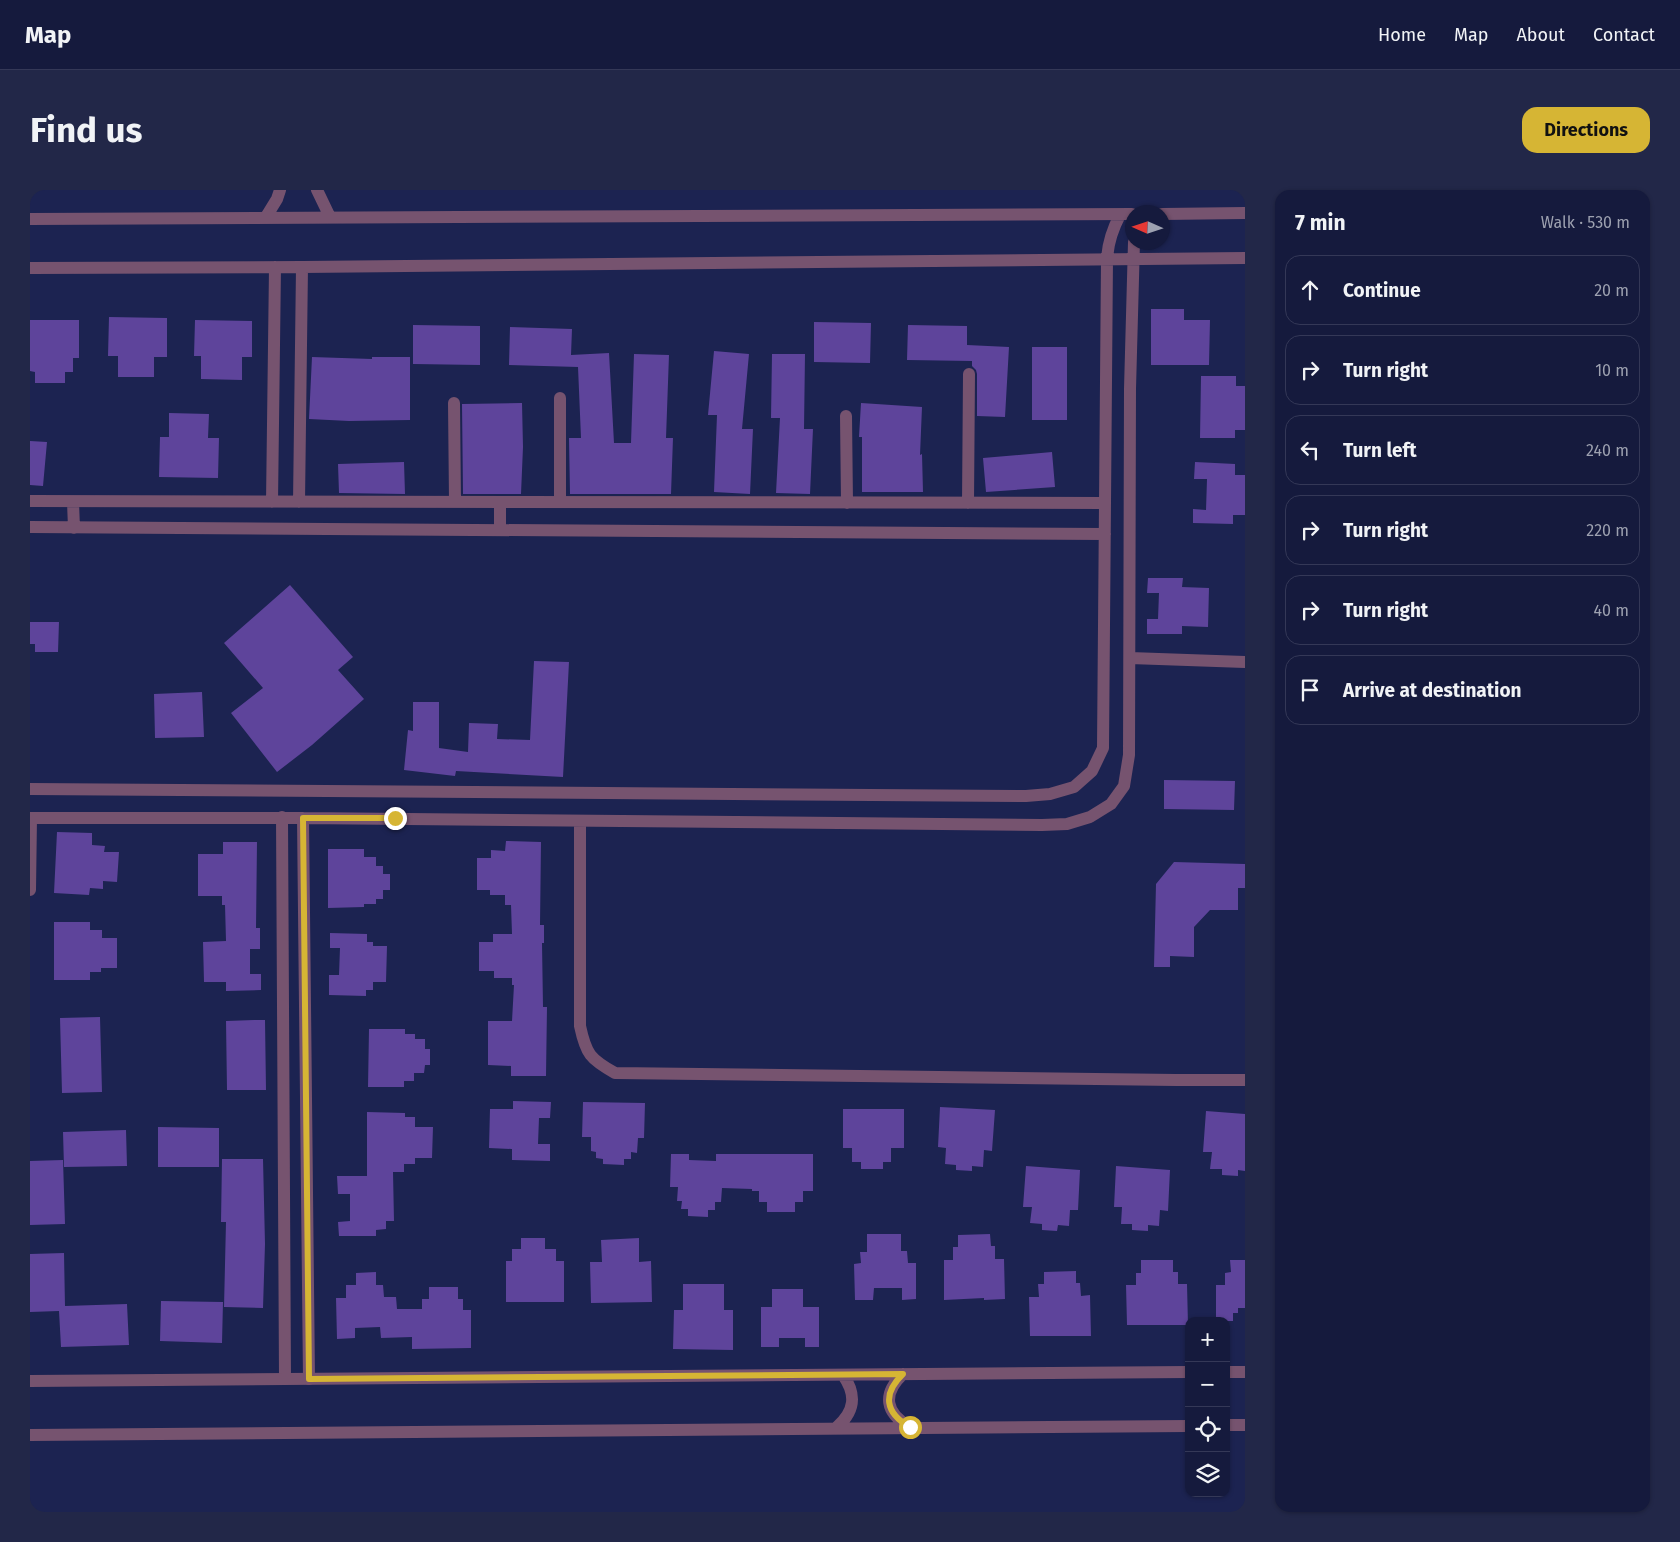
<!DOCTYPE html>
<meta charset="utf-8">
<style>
:root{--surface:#151a3d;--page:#222748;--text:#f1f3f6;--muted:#9da1b0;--line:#343857;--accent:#d6b534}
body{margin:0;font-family:"Fira Sans",sans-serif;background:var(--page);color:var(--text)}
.controls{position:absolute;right:15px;bottom:15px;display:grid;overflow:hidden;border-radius:10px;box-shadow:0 1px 4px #0004}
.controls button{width:45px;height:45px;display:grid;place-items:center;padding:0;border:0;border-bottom:1px solid var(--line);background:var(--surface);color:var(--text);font:25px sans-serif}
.compass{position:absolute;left:1095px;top:15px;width:45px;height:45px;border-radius:50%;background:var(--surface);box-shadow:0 1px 4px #0004;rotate:273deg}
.stop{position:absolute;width:15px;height:15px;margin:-11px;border:4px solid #d6b534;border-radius:50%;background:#fff}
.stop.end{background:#d6b534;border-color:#fff;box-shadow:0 1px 5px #0008}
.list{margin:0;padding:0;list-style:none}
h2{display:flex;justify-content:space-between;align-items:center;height:65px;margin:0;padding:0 20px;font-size:21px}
h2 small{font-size:16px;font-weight:400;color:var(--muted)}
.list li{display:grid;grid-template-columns:32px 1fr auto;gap:15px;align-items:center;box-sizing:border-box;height:70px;margin:0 10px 10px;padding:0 10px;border:1px solid var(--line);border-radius:15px}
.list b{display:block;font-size:19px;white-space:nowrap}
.list em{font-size:16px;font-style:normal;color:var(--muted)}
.icon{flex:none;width:28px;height:28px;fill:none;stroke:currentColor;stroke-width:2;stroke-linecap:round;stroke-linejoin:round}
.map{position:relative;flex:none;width:1215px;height:1322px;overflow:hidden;border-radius:15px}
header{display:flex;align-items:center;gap:30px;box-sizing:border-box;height:70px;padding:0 25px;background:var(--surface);border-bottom:1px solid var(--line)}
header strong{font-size:24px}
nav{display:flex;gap:28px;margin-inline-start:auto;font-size:18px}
.intro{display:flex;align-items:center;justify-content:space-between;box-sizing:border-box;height:120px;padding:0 30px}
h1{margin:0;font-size:35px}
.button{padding:12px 22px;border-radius:15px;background:var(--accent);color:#111;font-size:18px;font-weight:700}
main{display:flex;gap:30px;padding:0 30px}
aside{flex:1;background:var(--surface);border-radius:15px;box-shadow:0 1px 4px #0004}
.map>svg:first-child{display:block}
.building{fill:#5e449b}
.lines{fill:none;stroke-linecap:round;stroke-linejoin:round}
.minor{stroke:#76536f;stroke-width:12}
.tertiary{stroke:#76536f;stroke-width:12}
.route{stroke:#d6b534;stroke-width:6}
</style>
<header>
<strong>Map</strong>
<nav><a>Home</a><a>Map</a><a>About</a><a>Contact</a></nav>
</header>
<div class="intro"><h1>Find us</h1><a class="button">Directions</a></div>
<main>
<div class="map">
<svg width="1215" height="1322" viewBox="0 0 1215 1322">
<rect width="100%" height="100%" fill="#1c2351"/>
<path class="building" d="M 1121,119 L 1154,119 L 1154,130 L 1180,130 L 1179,175 L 1121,175 Z
M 79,127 L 137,128 L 137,167 L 124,167 L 124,187 L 88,187 L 88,166 L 78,166 Z
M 0,130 L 49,130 L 49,168 L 43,168 L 43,182 L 35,182 L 35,193 L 5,193 L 5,182 L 0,181 Z
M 165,130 L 222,131 L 222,167 L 212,167 L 212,190 L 171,189 L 171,166 L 164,166 Z
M 784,132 L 841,133 L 840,173 L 784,172 Z
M 383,135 L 450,136 L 450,175 L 383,174 Z
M 878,135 L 937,136 L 937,155 L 979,157 L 975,227 L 947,226 L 947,184 L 946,180 L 942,176 L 942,171 L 877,170 Z
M 480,137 L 542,139 L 541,165 L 579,163 L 584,253 L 601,253 L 604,164 L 639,165 L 636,248 L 643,248 L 641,304 L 540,304 L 539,248 L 551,248 L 548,177 L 479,175 Z
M 1002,157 L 1037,157 L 1037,230 L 1002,230 Z
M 684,161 L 719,164 L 712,239 L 723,239 L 720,304 L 684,302 L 687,225 L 678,225 Z
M 742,164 L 775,164 L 774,239 L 783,239 L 780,304 L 746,303 L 750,228 L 741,228 Z
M 282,167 L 342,169 L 342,167 L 380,167 L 380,230 L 319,231 L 279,229 Z
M 1171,186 L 1206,186 L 1206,196 L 1215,196 L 1215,240 L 1205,240 L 1205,248 L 1170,248 Z
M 492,213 L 493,257 L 491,304 L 433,304 L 432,214 Z
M 831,213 L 892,217 L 890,265 L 892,264 L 893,302 L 832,302 L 832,247 L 829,247 Z
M 139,223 L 179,224 L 178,248 L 189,248 L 188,288 L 129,287 L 130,247 L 139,247 Z
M 0,251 L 17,252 L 13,296 L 0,295 Z
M 1022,262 L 1025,297 L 956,302 L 953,268 Z
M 374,272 L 375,304 L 309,303 L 308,274 Z
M 1165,272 L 1205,274 L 1205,285 L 1215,285 L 1215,325 L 1203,325 L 1203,334 L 1163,333 L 1163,319 L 1176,320 L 1177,289 L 1164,289 Z
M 1118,388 L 1153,388 L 1152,397 L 1179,398 L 1178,437 L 1152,436 L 1152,444 L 1117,444 L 1117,429 L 1128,429 L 1129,403 L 1117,403 Z
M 260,395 L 323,467 L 308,480 L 334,509 L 282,555 L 247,582 L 201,523 L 233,498 L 194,453 Z
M 0,432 L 29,432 L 28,462 L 5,462 L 5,454 L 0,454 Z
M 504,471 L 539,472 L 533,587 L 426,581 L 425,586 L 374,580 L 378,540 L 383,541 L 383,512 L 409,512 L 409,558 L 438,562 L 439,533 L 468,534 L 467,549 L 500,550 Z
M 172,502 L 174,547 L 125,548 L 124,504 Z
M 1134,590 L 1205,591 L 1204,620 L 1134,619 Z
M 27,642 L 62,643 L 62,655 L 75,656 L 74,662 L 89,662 L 87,692 L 73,691 L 73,699 L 60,698 L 59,705 L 24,703 Z
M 476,651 L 511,652 L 510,735 L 514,735 L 514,753 L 512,753 L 513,817 L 517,817 L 516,886 L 481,886 L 481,876 L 458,875 L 458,831 L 482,831 L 484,795 L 482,795 L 482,788 L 464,788 L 464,781 L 449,781 L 449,752 L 463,752 L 463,744 L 482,744 L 481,715 L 475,715 L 475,705 L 460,705 L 460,700 L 447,700 L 447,668 L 461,668 L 461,660 L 475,661 Z
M 193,652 L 227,652 L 226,738 L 230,738 L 230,759 L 220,759 L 220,784 L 231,784 L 231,800 L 196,801 L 196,792 L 174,792 L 173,752 L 196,751 L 195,715 L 192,715 L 192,706 L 168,706 L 168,664 L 193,664 Z
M 298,659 L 334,659 L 334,667 L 346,667 L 346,676 L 353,676 L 353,684 L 360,684 L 360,700 L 353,700 L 353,709 L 346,709 L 346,714 L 334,714 L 334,717 L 298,718 Z
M 1144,672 L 1215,674 L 1215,698 L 1208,698 L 1208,720 L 1180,720 L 1164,737 L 1164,767 L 1140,766 L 1140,777 L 1124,777 L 1126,694 Z
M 24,732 L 60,732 L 60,740 L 72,740 L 72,748 L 87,748 L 87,778 L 71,778 L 71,782 L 60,782 L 60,790 L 24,790 Z
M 300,743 L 337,744 L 337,752 L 343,752 L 343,756 L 357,756 L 356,792 L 343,792 L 343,800 L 336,800 L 336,806 L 299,805 L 299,785 L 309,785 L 310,758 L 300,758 Z
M 70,827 L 72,902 L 32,903 L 30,828 Z
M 224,830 L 235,830 L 236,900 L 197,900 L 196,831 Z
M 339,839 L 375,839 L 375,844 L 385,844 L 385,849 L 395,849 L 395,859 L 400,859 L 400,875 L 395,875 L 394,883 L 384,883 L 384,891 L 374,891 L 374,897 L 338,897 Z
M 483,911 L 521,912 L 520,928 L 509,928 L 508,954 L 520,954 L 520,971 L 482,970 L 482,959 L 459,958 L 460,919 L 483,919 Z
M 553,912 L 615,913 L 614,948 L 608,948 L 607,963 L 601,962 L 601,969 L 594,969 L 594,975 L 573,974 L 573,969 L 566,968 L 566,962 L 561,961 L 561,947 L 552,947 Z
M 910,917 L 965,920 L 962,961 L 954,960 L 953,977 L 942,976 L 942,981 L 926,980 L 926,975 L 915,974 L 916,958 L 908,957 Z
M 813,919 L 874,919 L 874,958 L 861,958 L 861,972 L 853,972 L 853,979 L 831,979 L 831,972 L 822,972 L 822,958 L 813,958 Z
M 1176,921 L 1215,924 L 1215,981 L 1208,980 L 1208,986 L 1192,985 L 1192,979 L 1180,979 L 1182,962 L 1173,962 Z
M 337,922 L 375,923 L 375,927 L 385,927 L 385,937 L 403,937 L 402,968 L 385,968 L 385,974 L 374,974 L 374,982 L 363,982 L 364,1031 L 356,1031 L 356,1039 L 346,1040 L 346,1046 L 309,1046 L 308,1032 L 320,1031 L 320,1004 L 308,1004 L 307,986 L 337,986 Z
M 128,937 L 189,938 L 189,977 L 128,977 Z
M 96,940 L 97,976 L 34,977 L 33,942 Z
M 641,964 L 659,964 L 659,970 L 686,971 L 686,964 L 783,964 L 783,1001 L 773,1001 L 773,1012 L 765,1012 L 765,1022 L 737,1022 L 737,1012 L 729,1012 L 729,1001 L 722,1001 L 722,999 L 692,998 L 691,1012 L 685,1012 L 685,1020 L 678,1020 L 678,1027 L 658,1026 L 658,1019 L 651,1019 L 652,1011 L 647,1011 L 648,997 L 640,997 Z
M 192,969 L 233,969 L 235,1054 L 233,1118 L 194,1117 L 196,1032 L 191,1032 Z
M 33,970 L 35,1034 L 0,1035 L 0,971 Z
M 996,976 L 1050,980 L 1048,1020 L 1040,1020 L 1039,1036 L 1028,1035 L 1027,1041 L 1012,1040 L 1012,1034 L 1000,1033 L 1002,1017 L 993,1017 Z
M 1086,976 L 1140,980 L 1138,1021 L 1130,1020 L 1129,1036 L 1118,1035 L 1118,1041 L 1102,1040 L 1102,1034 L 1091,1034 L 1092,1017 L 1084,1017 Z
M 837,1044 L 871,1044 L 871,1061 L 877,1061 L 878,1073 L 886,1073 L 886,1109 L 872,1110 L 872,1098 L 844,1098 L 843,1110 L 825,1110 L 824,1074 L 831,1073 L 830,1062 L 837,1062 Z
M 960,1044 L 961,1056 L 965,1056 L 965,1069 L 974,1069 L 975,1109 L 954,1110 L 954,1108 L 914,1110 L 914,1070 L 923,1070 L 923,1057 L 928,1057 L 928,1045 Z
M 491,1048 L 515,1048 L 515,1059 L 526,1059 L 526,1071 L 534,1071 L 534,1112 L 476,1112 L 476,1071 L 482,1071 L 482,1059 L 491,1059 Z
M 609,1048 L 609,1072 L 621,1071 L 622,1112 L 561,1113 L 560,1072 L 572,1072 L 571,1050 Z
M 34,1063 L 35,1116 L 97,1114 L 99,1155 L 31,1157 L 29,1121 L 0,1122 L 0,1064 Z
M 1111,1070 L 1143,1070 L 1143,1082 L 1148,1082 L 1148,1094 L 1157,1094 L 1158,1135 L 1097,1135 L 1096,1095 L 1106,1095 L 1106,1083 L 1111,1083 Z
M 1200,1070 L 1215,1070 L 1215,1118 L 1208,1118 L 1208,1123 L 1203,1123 L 1203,1131 L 1186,1131 L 1186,1095 L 1195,1095 L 1195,1083 L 1201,1082 Z
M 1046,1081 L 1046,1093 L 1050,1093 L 1051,1106 L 1060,1105 L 1061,1146 L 1000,1146 L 999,1107 L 1009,1107 L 1008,1094 L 1014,1094 L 1014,1082 Z
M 346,1082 L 346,1095 L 353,1095 L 354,1107 L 366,1107 L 367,1119 L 392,1119 L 392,1109 L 399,1109 L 399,1097 L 428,1097 L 428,1109 L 433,1109 L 433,1120 L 441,1120 L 441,1158 L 382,1159 L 382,1147 L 351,1148 L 350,1137 L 325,1138 L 325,1148 L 307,1149 L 306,1108 L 316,1108 L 316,1095 L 326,1095 L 326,1083 Z
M 653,1094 L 694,1094 L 694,1120 L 703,1120 L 703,1160 L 643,1159 L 644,1120 L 653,1120 Z
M 742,1099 L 773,1099 L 773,1117 L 789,1117 L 789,1157 L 775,1157 L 775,1148 L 749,1148 L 749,1157 L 731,1157 L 731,1117 L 742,1117 Z
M 131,1111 L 193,1112 L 192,1153 L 130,1151 Z"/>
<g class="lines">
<path class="minor" d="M 287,0 L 300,27
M 1132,24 L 1215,23
M 236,27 L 247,9 L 250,0
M 0,29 L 1102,24
M 0,78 L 272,77 L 1215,68
M 530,208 L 530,312
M 424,213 L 425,312
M 816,226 L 817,313
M 0,311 L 1075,313
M 43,312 L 44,338
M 242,312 L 245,77
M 269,312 L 272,77
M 470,312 L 470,340
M 938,313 L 939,184
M 0,337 L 1075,344
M 1100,468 L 1215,472
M 0,599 L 996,606 L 1020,604 L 1044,597 L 1062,581 L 1073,558 L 1077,69 C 1078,52 1082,40 1090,25
M 252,627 L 255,1189
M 0,628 L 273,628 L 1012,635 L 1037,634 L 1060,627 L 1081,614 L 1094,596 L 1099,565 L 1100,199 L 1104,52
M 273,628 L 279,1189
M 550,631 L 550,836 C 556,864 560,869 585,883 L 1146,890 L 1215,890
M 0,700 L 1,628"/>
<path class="tertiary" d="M 1196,1182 L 1215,1182
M 873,1184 C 852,1204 855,1223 880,1237
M 0,1191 L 1159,1182
M 1196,1235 L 1215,1235
M 807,1237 C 825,1221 827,1205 813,1185
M 0,1245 L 1159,1236"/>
</g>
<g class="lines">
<path class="route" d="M 365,628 L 273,628 L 279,1189 L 873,1184 C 852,1204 855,1223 880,1237"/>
</g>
</svg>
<div class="controls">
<button>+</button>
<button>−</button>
<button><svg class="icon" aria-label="locate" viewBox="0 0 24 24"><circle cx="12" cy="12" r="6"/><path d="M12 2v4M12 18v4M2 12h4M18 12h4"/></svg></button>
<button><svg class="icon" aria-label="layers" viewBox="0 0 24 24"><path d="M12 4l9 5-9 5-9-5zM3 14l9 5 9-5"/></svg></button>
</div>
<svg class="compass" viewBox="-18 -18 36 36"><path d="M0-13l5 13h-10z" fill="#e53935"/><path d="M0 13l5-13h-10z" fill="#9da1b0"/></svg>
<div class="stop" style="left:880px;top:1237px"></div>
<div class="stop end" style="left:365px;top:628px"></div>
</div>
<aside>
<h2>7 min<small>Walk · 530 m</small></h2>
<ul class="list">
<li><svg class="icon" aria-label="ahead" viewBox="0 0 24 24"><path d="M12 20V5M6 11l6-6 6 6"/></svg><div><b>Continue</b></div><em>20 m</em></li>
<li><svg class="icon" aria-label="right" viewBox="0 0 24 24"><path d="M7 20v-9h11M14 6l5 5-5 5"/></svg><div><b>Turn right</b></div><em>10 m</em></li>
<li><svg class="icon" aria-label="left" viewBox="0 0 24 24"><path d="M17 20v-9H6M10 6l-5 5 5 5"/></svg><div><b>Turn left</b></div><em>240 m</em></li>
<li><svg class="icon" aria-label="right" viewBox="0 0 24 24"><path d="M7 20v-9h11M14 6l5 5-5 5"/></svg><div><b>Turn right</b></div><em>220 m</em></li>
<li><svg class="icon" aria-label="right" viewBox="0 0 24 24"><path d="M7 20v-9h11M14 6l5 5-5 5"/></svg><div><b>Turn right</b></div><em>40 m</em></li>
<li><svg class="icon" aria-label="arrive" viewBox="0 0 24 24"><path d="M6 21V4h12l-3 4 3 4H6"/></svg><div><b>Arrive at destination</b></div></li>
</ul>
</aside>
</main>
